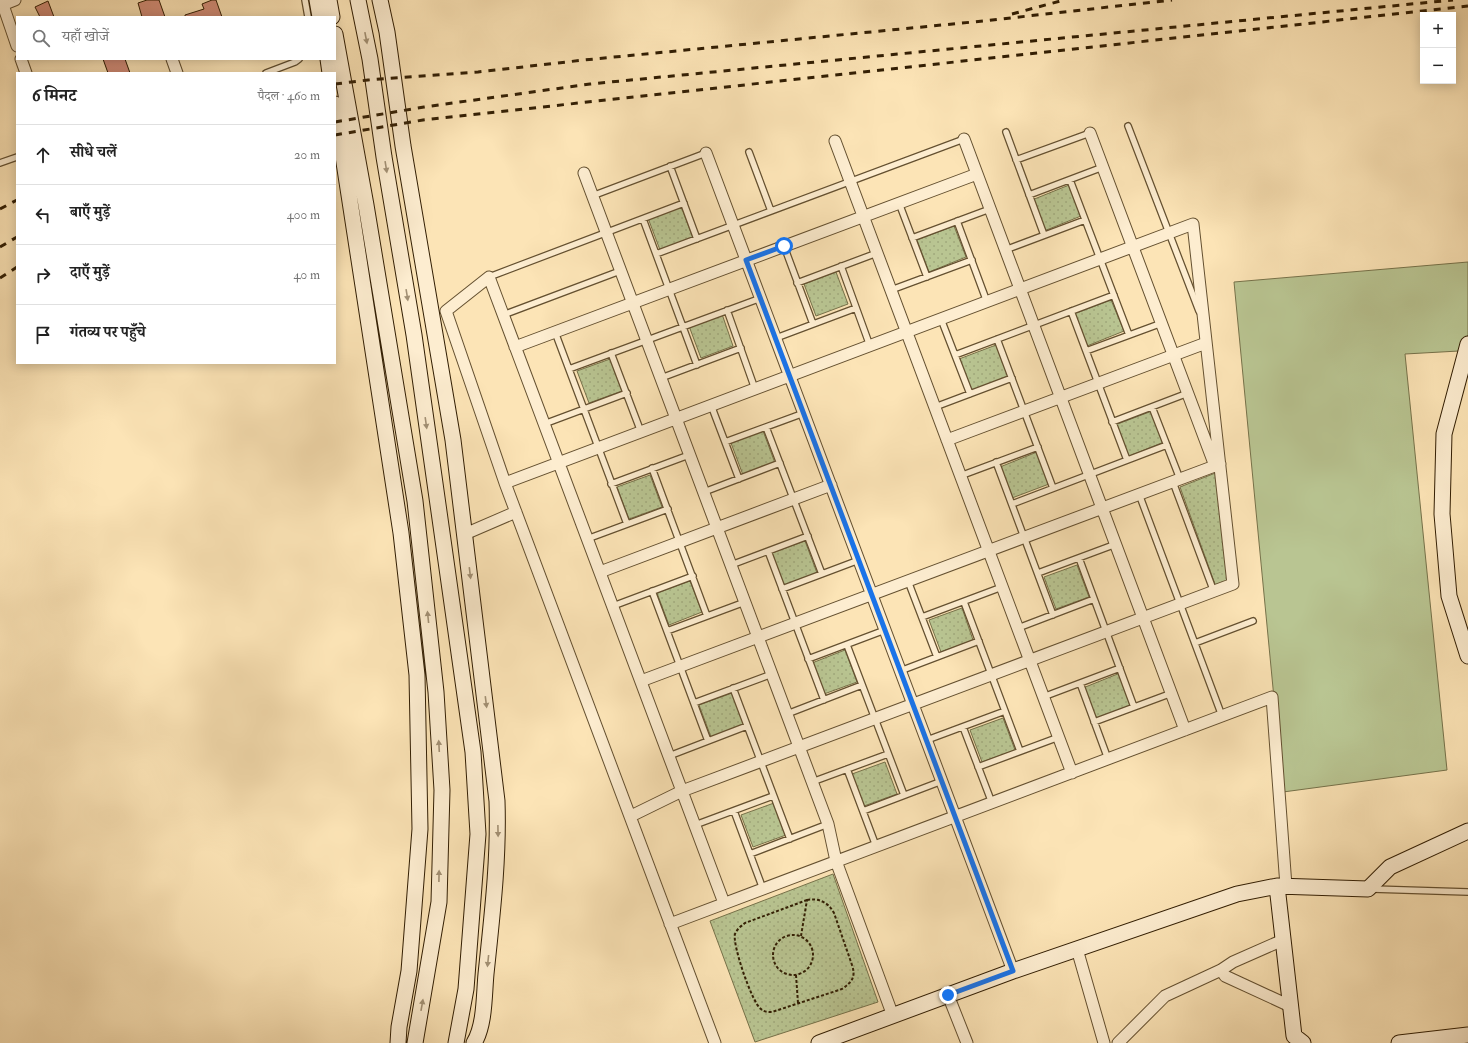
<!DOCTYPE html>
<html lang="hi">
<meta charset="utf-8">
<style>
:root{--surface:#fff;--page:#f6f6f6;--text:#222;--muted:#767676;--line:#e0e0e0}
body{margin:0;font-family:"IM FELL Double Pica","Noto Serif Devanagari",serif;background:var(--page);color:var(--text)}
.controls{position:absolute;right:12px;top:12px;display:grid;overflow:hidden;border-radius:0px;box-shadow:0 2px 10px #0003}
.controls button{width:36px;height:36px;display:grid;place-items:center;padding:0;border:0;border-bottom:1px solid var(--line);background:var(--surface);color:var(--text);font:20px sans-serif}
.stop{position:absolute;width:12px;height:12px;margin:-9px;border:3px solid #1a73e8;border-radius:50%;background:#fff}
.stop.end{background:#1a73e8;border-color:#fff;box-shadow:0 1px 4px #0008}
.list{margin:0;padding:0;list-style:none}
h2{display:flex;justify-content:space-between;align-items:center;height:52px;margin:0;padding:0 16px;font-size:17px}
h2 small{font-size:13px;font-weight:400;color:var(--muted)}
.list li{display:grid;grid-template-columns:26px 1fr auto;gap:12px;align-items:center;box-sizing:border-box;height:60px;padding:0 16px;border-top:1px solid var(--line)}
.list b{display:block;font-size:15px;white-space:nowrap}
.list em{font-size:13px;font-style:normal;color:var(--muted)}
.icon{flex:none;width:22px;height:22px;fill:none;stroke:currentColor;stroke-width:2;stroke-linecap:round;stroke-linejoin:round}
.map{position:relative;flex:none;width:1468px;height:1043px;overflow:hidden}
.search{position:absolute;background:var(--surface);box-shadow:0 2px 10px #0003;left:16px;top:16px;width:320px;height:44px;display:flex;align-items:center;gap:10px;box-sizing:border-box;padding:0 14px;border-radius:0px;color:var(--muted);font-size:15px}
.panel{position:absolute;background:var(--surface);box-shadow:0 2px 10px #0003;left:16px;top:72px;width:320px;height:292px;border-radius:0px}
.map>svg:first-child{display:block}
.green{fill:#b9c592;stroke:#76724a}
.park{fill:url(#park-dots);stroke:#76724a}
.building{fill:#d28d78;stroke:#321e03}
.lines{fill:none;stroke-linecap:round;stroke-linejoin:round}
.lane-casing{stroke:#645030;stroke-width:8}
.street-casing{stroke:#645030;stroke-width:13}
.secondary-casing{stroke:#321e03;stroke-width:17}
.path{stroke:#321e03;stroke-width:2;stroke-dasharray:3 2;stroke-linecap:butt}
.lane{stroke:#fdedd0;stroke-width:5.5}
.street{stroke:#fdedd0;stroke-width:11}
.secondary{stroke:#fdedd0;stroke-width:15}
.rail{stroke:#321e03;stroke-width:3;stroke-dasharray:7 7;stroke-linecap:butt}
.oneway{fill:#a29074}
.route{stroke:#1a73e8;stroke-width:5}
</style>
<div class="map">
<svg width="1468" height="1043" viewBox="0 0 1468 1043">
<defs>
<pattern id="park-dots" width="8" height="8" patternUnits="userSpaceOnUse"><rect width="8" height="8" fill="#b9c592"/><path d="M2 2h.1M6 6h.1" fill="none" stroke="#a0a97c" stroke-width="1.8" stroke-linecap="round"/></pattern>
</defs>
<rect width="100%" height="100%" fill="#fce4b6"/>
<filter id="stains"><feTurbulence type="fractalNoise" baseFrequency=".005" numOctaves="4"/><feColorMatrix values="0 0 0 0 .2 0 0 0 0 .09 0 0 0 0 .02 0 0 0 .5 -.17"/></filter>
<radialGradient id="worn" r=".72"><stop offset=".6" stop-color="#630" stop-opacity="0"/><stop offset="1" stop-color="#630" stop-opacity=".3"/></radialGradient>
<path class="green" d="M 1468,262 L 1468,335 L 1459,351 L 1405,354 L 1447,770 L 1283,792 L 1234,282 Z"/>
<path class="park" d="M 1069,185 L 1081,216 L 1044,231 L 1032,200 Z
M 681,206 L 693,238 L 660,250 L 648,218 Z
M 954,226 L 966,257 L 929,272 L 917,240 Z
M 836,272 L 848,304 L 816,316 L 804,284 Z
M 1111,300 L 1124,331 L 1087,346 L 1074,314 Z
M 722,314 L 733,346 L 701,358 L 689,326 Z
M 996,345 L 1008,376 L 971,391 L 959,359 Z
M 610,359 L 622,391 L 589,403 L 577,371 Z
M 1152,411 L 1164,442 L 1127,457 L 1115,425 Z
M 763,431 L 775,463 L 743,475 L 731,443 Z
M 1037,452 L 1049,484 L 1012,498 L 1000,467 Z
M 1218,472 L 1229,581 L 1216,587 L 1180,487 Z
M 650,475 L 662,507 L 629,519 L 617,487 Z
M 805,541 L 817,573 L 784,585 L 772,553 Z
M 1077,565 L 1089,597 L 1056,609 L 1044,577 Z
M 690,581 L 702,612 L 669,625 L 657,593 Z
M 962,608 L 973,640 L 941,652 L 929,620 Z
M 845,650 L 857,682 L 824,694 L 812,663 Z
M 1120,673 L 1132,705 L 1095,719 L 1083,688 Z
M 732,693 L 744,725 L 711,737 L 699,705 Z
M 1003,718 L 1015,750 L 982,762 L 970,730 Z
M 885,762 L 897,794 L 864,806 L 852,774 Z
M 774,803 L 786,835 L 753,847 L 741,815 Z
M 833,874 L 878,1002 L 755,1042 L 710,921 Z"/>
<path class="building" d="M 147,0 L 159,0 L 165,17 L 142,17 L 138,3 Z
M 212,0 L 216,0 L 222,17 L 185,17 L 185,15 L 204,9 L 202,4 Z
M 48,1 L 54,17 L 40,17 L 35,7 Z
M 103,59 L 125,59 L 130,73 L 108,73 Z"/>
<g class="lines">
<g class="lane-casing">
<path id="lane" d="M 305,0 L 308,17
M 266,73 L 295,62 L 299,59
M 1128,126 L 1199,311
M 1006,132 L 1044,235
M 749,152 L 771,211
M 1016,160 L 1090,133
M 0,163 L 17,157
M 670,166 L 697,239
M 1070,180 L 1129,335
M 1029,195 L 1103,167
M 592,196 L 706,153
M 899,203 L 927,277
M 643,219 L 697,365
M 957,221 L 987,302
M 912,238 L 990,209
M 784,246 L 813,324
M 1005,250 L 1085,220
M 656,254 L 964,139
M 841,266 L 870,346
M 489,277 L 684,203
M 797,283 L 877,253
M 891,290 L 972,260
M 727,310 L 755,389
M 1071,311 L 1127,460
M 503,315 L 620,271
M 941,319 L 970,394
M 555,332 L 627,524
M 776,338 L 856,308
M 997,339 L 1053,488
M 1086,351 L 1162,323
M 611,353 L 641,432
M 955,355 L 1114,295
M 569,369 L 761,298
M 661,378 L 741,348
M 711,405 L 739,479
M 935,407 L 1012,378
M 1152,407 L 1180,479
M 1112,422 L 1188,393
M 544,424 L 627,393
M 766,427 L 822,574
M 725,442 L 804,413
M 996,462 L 1053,615
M 652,468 L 707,616
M 960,476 L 1038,447
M 1173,482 L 1214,592
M 611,484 L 689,455
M 704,492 L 780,463
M 1139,494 L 1222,716
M 1012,504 L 1167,445
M 587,539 L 668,509
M 768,551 L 824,700
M 1079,558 L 1134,707
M 731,565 L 808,536
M 1038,573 L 1116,544
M 908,581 L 937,657
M 782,589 L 859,560
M 652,591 L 708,741
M 964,602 L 1020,751
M 613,606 L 693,576
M 922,617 L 1002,587
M 1018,628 L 1094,599
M 667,631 L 745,602
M 1195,643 L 1253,621
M 847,645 L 904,795
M 808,659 L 885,630
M 900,671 L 979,641
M 1080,683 L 1108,759
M 733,688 L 790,839
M 1043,697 L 1120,668
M 694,703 L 772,674
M 787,714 L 862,685
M 1094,722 L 1172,693
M 963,727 L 992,803
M 927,740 L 1005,711
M 669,756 L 747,726
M 978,767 L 1059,737
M 847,769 L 876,846
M 812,782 L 888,754
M 734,811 L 763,889
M 863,811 L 942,781
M 695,825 L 773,796
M 750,854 L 828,824
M 1372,889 L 1468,892"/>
</g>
<g class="street-casing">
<path id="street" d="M 3,5 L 17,46
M 0,6 L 15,0
M 21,59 L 26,73
M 172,59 L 177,73
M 1090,133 L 1215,466
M 964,139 L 1185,730
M 835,141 L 1072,773
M 706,153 L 1013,971
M 584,173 L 828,824 L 836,861 L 893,1016
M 515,347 L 977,174
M 947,440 L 1206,343
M 505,483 L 1193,224 L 1233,584 L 682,791 L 631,816
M 465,534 L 516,512
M 600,572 L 831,485
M 641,681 L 1220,464
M 670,924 L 1272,697 L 1286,886
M 1077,949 L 1104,1043
M 1221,970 L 1225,976 L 1290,1006
M 948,995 L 967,1043
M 715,1043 L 505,483 L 446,311 L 489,277 L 724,903
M 1118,1043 L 1165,996 L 1221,970 L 1233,962 L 1283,940"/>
</g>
<g class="secondary-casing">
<path id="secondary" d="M 317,0 L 320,17
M 329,0 L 332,17
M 358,0 L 370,59 L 384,157 L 414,335 L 473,752 L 478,834 L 466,989 L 456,1043
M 380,0 L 387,32 L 403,146 L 453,440 L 497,801 C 499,859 492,916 486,974 C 484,995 485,1025 474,1043
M 335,34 L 366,205 L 415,501 L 436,692 L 442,790 L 439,902 L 415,1043
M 328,59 L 330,73
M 335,104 L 401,533 L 417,675 L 420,829 L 409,971 L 399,1027 L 398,1043
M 1468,344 L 1444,434 L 1442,514 L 1449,596 L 1468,656
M 1277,886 L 1368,889 L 1390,867 L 1468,831
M 819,1043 L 1013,971 L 1237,894 L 1277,886 L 1294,1036 L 1303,1043
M 1399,1043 L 1468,1035"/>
</g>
<path class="path" d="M 807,900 C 819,898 828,902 834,913 L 852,965 C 856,977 852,982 842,989 L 772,1012 C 768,1012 764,1012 761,1009 C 752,1003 732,944 735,934 C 737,929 741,926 745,923 Z
M773 955a20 20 0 1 1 40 0a20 20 0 1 1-40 0Z
M 801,936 L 807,900
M 796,975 L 798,1003"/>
<use href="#lane" class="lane"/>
<use href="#street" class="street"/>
<use href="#secondary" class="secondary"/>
<path class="rail" d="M 1012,14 L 1064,0
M 335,84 L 368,80 L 478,72 L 584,60 L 983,21 L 1172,0
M 335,122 L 424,107 L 590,84 L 1453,0
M 335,135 L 423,120 L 1468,6
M 0,209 L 17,200
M 0,247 L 17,237
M 0,278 L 17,267"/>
</g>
<defs><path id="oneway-solid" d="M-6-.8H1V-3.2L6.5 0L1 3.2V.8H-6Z"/></defs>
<g class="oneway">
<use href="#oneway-solid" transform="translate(366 38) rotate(79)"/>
<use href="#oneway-solid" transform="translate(386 167) rotate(81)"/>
<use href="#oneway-solid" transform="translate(407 295) rotate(81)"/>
<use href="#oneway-solid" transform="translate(426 423) rotate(82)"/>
<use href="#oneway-solid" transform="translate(470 573) rotate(83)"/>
<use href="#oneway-solid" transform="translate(428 617) rotate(-96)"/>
<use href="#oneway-solid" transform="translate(486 702) rotate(83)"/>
<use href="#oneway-solid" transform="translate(439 746) rotate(-93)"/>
<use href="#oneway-solid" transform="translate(498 831) rotate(89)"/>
<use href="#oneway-solid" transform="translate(439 876) rotate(-89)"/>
<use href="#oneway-solid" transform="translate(488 961) rotate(96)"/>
<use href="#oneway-solid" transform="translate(422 1005) rotate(-80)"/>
</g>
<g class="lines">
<path class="route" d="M 784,246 L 746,260 L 1013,971 L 948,995"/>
</g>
<rect width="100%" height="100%" filter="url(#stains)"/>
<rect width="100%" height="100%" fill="url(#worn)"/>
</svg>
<div class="controls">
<button>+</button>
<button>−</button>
</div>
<div class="stop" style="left:784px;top:246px"></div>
<div class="stop end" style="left:948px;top:995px"></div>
<div class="search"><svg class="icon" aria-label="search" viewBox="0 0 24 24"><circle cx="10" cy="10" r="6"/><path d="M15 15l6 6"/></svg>यहाँ खोजें</div>
<section class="panel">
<h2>6 मिनट<small>पैदल · 460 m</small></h2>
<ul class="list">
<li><svg class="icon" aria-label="ahead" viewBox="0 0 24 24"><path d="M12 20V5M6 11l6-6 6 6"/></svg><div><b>सीधे चलें</b></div><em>20 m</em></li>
<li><svg class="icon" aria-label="left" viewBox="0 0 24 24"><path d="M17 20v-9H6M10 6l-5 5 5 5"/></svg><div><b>बाएँ मुड़ें</b></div><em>400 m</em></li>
<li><svg class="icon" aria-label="right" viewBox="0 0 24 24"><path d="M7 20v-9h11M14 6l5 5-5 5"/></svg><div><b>दाएँ मुड़ें</b></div><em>40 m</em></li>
<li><svg class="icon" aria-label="arrive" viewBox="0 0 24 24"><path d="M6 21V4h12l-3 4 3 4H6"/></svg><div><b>गंतव्य पर पहुँचे</b></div></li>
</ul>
</section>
</div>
